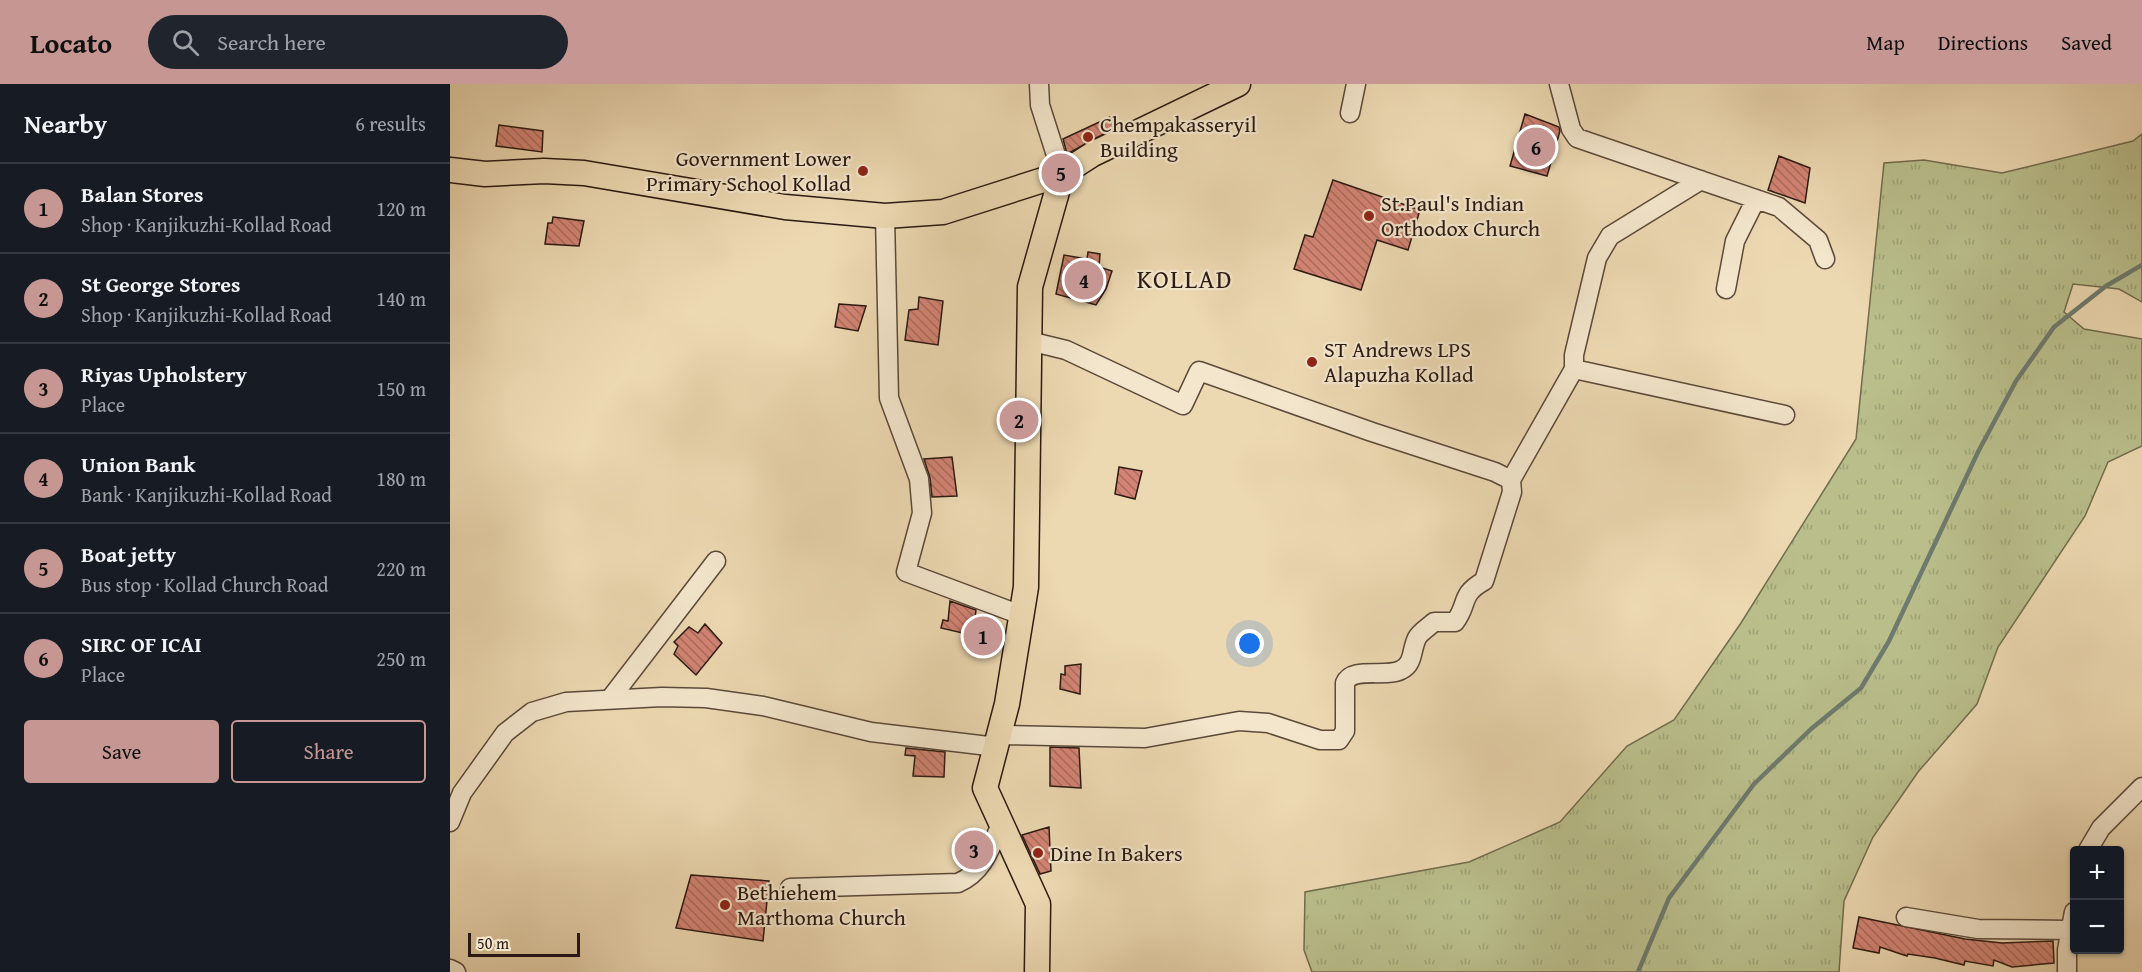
<!DOCTYPE html>
<meta charset="utf-8">
<style>
:root{--surface:#171b24;--page:#20242c;--text:#f1f3f6;--muted:#9ea1a6;--line:#363941;--accent:#c59692}
body{margin:0;font-family:"Gentium Book Plus",serif;background:var(--page);color:var(--text)}
.controls{position:absolute;right:18px;bottom:18px;display:grid;overflow:hidden;border-radius:6px;box-shadow:0 2px 4px #0004}
.controls button{width:54px;height:54px;display:grid;place-items:center;padding:0;border:0;border-bottom:2px solid var(--line);background:var(--surface);color:var(--text);font:30px sans-serif}
.scale{position:absolute;left:18px;bottom:15px;width:112px;box-sizing:border-box;padding-left:6px;border:3px solid #2b1912;border-top:0;font-size:16px;line-height:21px;white-space:nowrap;color:#2b1912;-webkit-text-stroke:4px #f3e6cc;paint-order:stroke}
.you{position:absolute;left:800px;top:560px;width:21px;height:21px;margin:-15px;border:4px solid #fff;border-radius:50%;background:#1a73e8;box-shadow:0 0 0 9px #1a73e833}
.badge{display:grid;place-items:center;width:39px;height:39px;border-radius:50%;background:var(--accent);color:#111;font-size:20px;font-weight:700}
.pin{position:absolute;translate:-50% -50%;border:3px solid #fff;box-shadow:0 2px 6px #0006}
.list{margin:0;padding:0;list-style:none}
h2{display:flex;justify-content:space-between;align-items:center;height:78px;margin:0;padding:0 24px;font-size:26px}
h2 small{font-size:20px;font-weight:400;color:var(--muted)}
.list li{display:grid;grid-template-columns:39px 1fr auto;gap:18px;align-items:center;box-sizing:border-box;height:90px;padding:0 24px;border-top:2px solid var(--line)}
.list b{display:block;font-size:22px;white-space:nowrap}
.list p{margin:0;font-size:20px;white-space:nowrap;color:var(--muted)}
.list em{font-size:20px;font-style:normal;color:var(--muted)}
.actions{display:flex;gap:12px;padding:18px 24px}
.actions a{flex:1;padding:14px 0;border:2px solid var(--accent);border-radius:6px;text-align:center;font-size:21px;color:var(--accent)}
.actions .main{background:var(--accent);color:#111}
.icon{flex:none;width:33px;height:33px;fill:none;stroke:currentColor;stroke-width:2;stroke-linecap:round;stroke-linejoin:round}
.map{position:relative;flex:none;width:1692px;height:888px;overflow:hidden}
header{display:flex;align-items:center;gap:36px;box-sizing:border-box;height:84px;padding:0 30px;background:var(--accent);color:#111}
header strong{font-size:28px}
nav{display:flex;gap:33px;margin-inline-start:auto;font-size:21px}
.search{width:420px;height:54px;background:var(--page);display:flex;align-items:center;gap:15px;box-sizing:border-box;padding:0 21px;border-radius:33px;color:var(--muted);font-size:22px}
main{display:flex}
aside{flex:1;background:var(--surface)}
.map>svg:first-child{display:block}
.grass{fill:url(#grass-tufts);stroke:#726c4e;stroke-width:1.5}
.lines{fill:none;stroke-linecap:round;stroke-linejoin:round}
.stream{stroke:#6d7a6d;stroke-width:4.5}
.building{fill:url(#building-back-hatch);stroke:#2b1912;stroke-width:1.5}
.minor-casing{stroke:#5b493a;stroke-width:21}
.major-casing{stroke:#2b1912;stroke-width:27}
.minor{stroke:#f3e6cc;stroke-width:18}
.major{stroke:#ecd8b1;stroke-width:24}
.poi-dot{fill:#8f2418;stroke:#f3e6cc;stroke-width:2}
.labels{text-anchor:middle;stroke-width:4.5;stroke-linejoin:round;paint-order:stroke}
.poi-label{font-size:22px;fill:#2b1912;stroke:#f3e6cc;text-anchor:start}
.quarter-label{font-size:26px;letter-spacing:1.5px;fill:#2b1912;stroke:#f3e6cc}
</style>
<header>
<strong>Locato</strong>
<div class="search"><svg class="icon" aria-label="search" viewBox="0 0 24 24"><circle cx="10" cy="10" r="6"/><path d="M15 15l6 6"/></svg>Search here</div>
<nav><a>Map</a><a>Directions</a><a>Saved</a></nav>
</header>
<main>
<aside>
<h2>Nearby<small>6 results</small></h2>
<ul class="list">
<li><span class="badge">1</span><div><b>Balan Stores</b><p>Shop · Kanjikuzhi-Kollad Road</p></div><em>120 m</em></li>
<li><span class="badge">2</span><div><b>St George Stores</b><p>Shop · Kanjikuzhi-Kollad Road</p></div><em>140 m</em></li>
<li><span class="badge">3</span><div><b>Riyas Upholstery</b><p>Place</p></div><em>150 m</em></li>
<li><span class="badge">4</span><div><b>Union Bank</b><p>Bank · Kanjikuzhi-Kollad Road</p></div><em>180 m</em></li>
<li><span class="badge">5</span><div><b>Boat jetty</b><p>Bus stop · Kollad Church Road</p></div><em>220 m</em></li>
<li><span class="badge">6</span><div><b>SIRC OF ICAI</b><p>Place</p></div><em>250 m</em></li>
</ul>
<div class="actions"><a class="main">Save</a><a>Share</a></div>
</aside>
<div class="map">
<svg width="1692" height="888" viewBox="0 0 1692 888">
<defs>
<pattern id="grass-tufts" width="24" height="20" patternUnits="userSpaceOnUse" patternTransform="scale(1.5)"><rect width="24" height="20" fill="#b9be8b"/><path d="M3 7l-1-3M5 7V3M7 7l1-3M15 17l-1-3M17 17v-4M19 17l1-3" fill="none" stroke="#9fa377"/></pattern>
<pattern id="building-back-hatch" width="6" height="6" patternUnits="userSpaceOnUse" patternTransform="scale(1.5)"><rect width="6" height="6" fill="#d38474"/><path d="M-1 5l2 2M0 0l6 6M5-1l2 2" fill="none" stroke="#ab6b5e"/></pattern>
</defs>
<rect width="100%" height="100%" fill="#ecd8b1"/>
<filter id="stains"><feTurbulence type="fractalNoise" baseFrequency=".00333" numOctaves="4"/><feColorMatrix values="0 0 0 0 .2 0 0 0 0 .09 0 0 0 0 .02 0 0 0 .5 -.17"/></filter>
<radialGradient id="worn" r=".72"><stop offset=".6" stop-color="#630" stop-opacity="0"/><stop offset="1" stop-color="#630" stop-opacity=".3"/></radialGradient>
<path class="grass" d="M 1692,50 L 1692,218 L 1669,205 L 1623,200 L 1614,228 L 1634,245 L 1692,255 L 1692,362 L 1658,378 L 1635,432 L 1548,563 L 1527,620 L 1468,688 L 1423,753 L 1394,817 L 1389,888 L 862,888 L 854,866 L 855,808 L 1019,778 L 1110,738 L 1177,662 L 1224,636 L 1291,539 L 1406,355 L 1434,79 L 1474,76 L 1552,89 L 1683,57 Z"/>
<g class="lines">
<path class="stream" d="M 1188,888 L 1219,814 L 1304,700 L 1361,645 L 1411,604 L 1439,557 L 1528,368 L 1566,297 L 1604,243 L 1656,202 L 1692,181"/>
</g>
<path class="building" d="M 1075,30 L 1109,43 L 1110,47 L 1097,92 L 1060,82 Z
M 660,33 L 665,44 L 617,70 L 613,55 Z
M 49,41 L 93,47 L 92,68 L 46,62 Z
M 1329,72 L 1360,84 L 1355,119 L 1318,106 Z
M 883,96 L 970,126 L 958,166 L 927,156 L 911,206 L 844,185 L 855,151 L 863,153 Z
M 103,133 L 134,137 L 129,162 L 95,160 L 98,139 L 102,139 Z
M 638,168 L 650,170 L 649,183 L 662,187 L 656,205 L 646,221 L 606,210 L 614,171 L 637,175 Z
M 469,213 L 493,217 L 488,261 L 455,256 L 459,226 L 468,225 Z
M 389,220 L 416,222 L 408,247 L 385,243 Z
M 502,373 L 507,412 L 482,413 L 480,394 L 474,375 Z
M 669,383 L 692,387 L 685,415 L 665,410 Z
M 500,517 L 526,526 L 524,540 L 544,542 L 537,569 L 522,562 L 526,552 L 491,544 L 493,536 L 498,537 Z
M 255,540 L 272,559 L 246,591 L 224,570 L 228,562 L 224,558 L 239,543 L 248,549 Z
M 631,580 L 630,610 L 610,605 L 611,590 L 615,591 L 615,582 Z
M 600,663 L 629,664 L 631,704 L 600,702 Z
M 456,664 L 495,668 L 494,693 L 463,692 L 465,672 L 455,671 Z
M 599,743 L 601,787 L 590,790 L 572,751 Z
M 534,752 L 526,768 L 516,781 L 521,753 Z
M 241,791 L 319,797 L 313,857 L 226,844 Z
M 1409,833 L 1515,855 L 1552,859 L 1603,857 L 1604,879 L 1562,883 L 1544,876 L 1543,882 L 1515,877 L 1514,881 L 1485,874 L 1458,870 L 1457,872 L 1430,863 L 1429,869 L 1403,864 Z"/>
<g class="lines">
<g class="minor-casing">
<path id="minor" d="M 589,0 L 590,21 L 612,90
M 1109,0 L 1121,45 L 1127,54 L 1329,123 L 1368,156 L 1375,175
M 900,29 L 906,0
M 435,132 L 439,314 L 469,395 L 472,429 L 456,488 L 571,531
M 1276,205 L 1285,157 L 1306,115
M 1124,285 L 1335,331
M 1061,396 L 1124,285 L 1124,271 L 1147,174 L 1160,152 L 1251,96
M 160,615 L 266,477
M 551,651 L 695,654 L 789,637 L 818,639 L 870,656 L 889,656 L 895,647 L 895,599 C 902,582 935,594 951,586 C 964,580 961,566 967,554 C 970,548 979,543 984,538 L 1005,538 C 1019,520 1009,511 1034,497 L 1062,408 L 1061,396 L 1045,388 L 922,348 L 749,287 L 733,321 L 616,266 L 579,257
M 0,738 L 12,709 L 55,649 L 82,628 L 116,618 L 212,613 L 256,614 L 313,622 L 421,648 L 547,663
M 1638,766 L 1651,744 L 1692,703
M 340,804 L 508,799 C 534,788 541,762 552,738
M 1456,833 L 1528,845 L 1620,846
M 0,885 L 6,888
M 1617,888 L 1617,866 L 1624,828"/>
</g>
<g class="major-casing">
<path id="major" d="M 0,86 L 35,90 L 94,87 L 134,89 L 335,123 L 435,132 L 493,128 L 612,90 L 643,70 L 788,0
M 587,888 L 588,820 L 535,704 L 557,620 L 576,503 L 580,203 L 612,90"/>
</g>
<use href="#minor" class="minor"/>
<use href="#major" class="major"/>
</g>
<g class="poi-dot">
<circle cx="638" cy="53" r="6"/>
<circle cx="413" cy="87" r="6"/>
<circle cx="919" cy="132" r="6"/>
<circle cx="862" cy="278" r="6"/>
<circle cx="588" cy="769" r="6"/>
<circle cx="275" cy="821" r="6"/>
</g>
<g class="labels">
<g class="poi-label">
<text x="650" y="48">Chempakasseryil<tspan x="650" dy="25">Building</tspan></text>
<text x="401" y="82" text-anchor="end">Government Lower<tspan x="401" dy="25">Primary School Kollad</tspan></text>
<text x="931" y="127">St.Paul's Indian<tspan x="931" dy="25">Orthodox Church</tspan></text>
<text x="874" y="273">ST Andrews LPS<tspan x="874" dy="25">Alapuzha Kollad</tspan></text>
<text x="600" y="777">Dine In Bakers</text>
<text x="287" y="816">Bethiehem<tspan x="287" dy="25">Marthoma Church</tspan></text>
</g>
<g class="quarter-label">
<text x="735" y="204">KOLLAD</text>
</g>
</g>
<rect width="100%" height="100%" filter="url(#stains)"/>
<rect width="100%" height="100%" fill="url(#worn)"/>
</svg>
<div class="controls">
<button>+</button>
<button>−</button>
</div>
<div class="scale">50 m</div>
<div class="you"></div>
<div class="pin badge" style="left:533px;top:552px">1</div>
<div class="pin badge" style="left:569px;top:336px">2</div>
<div class="pin badge" style="left:524px;top:766px">3</div>
<div class="pin badge" style="left:634px;top:196px">4</div>
<div class="pin badge" style="left:611px;top:89px">5</div>
<div class="pin badge" style="left:1086px;top:63px">6</div>
</div>
</main>
